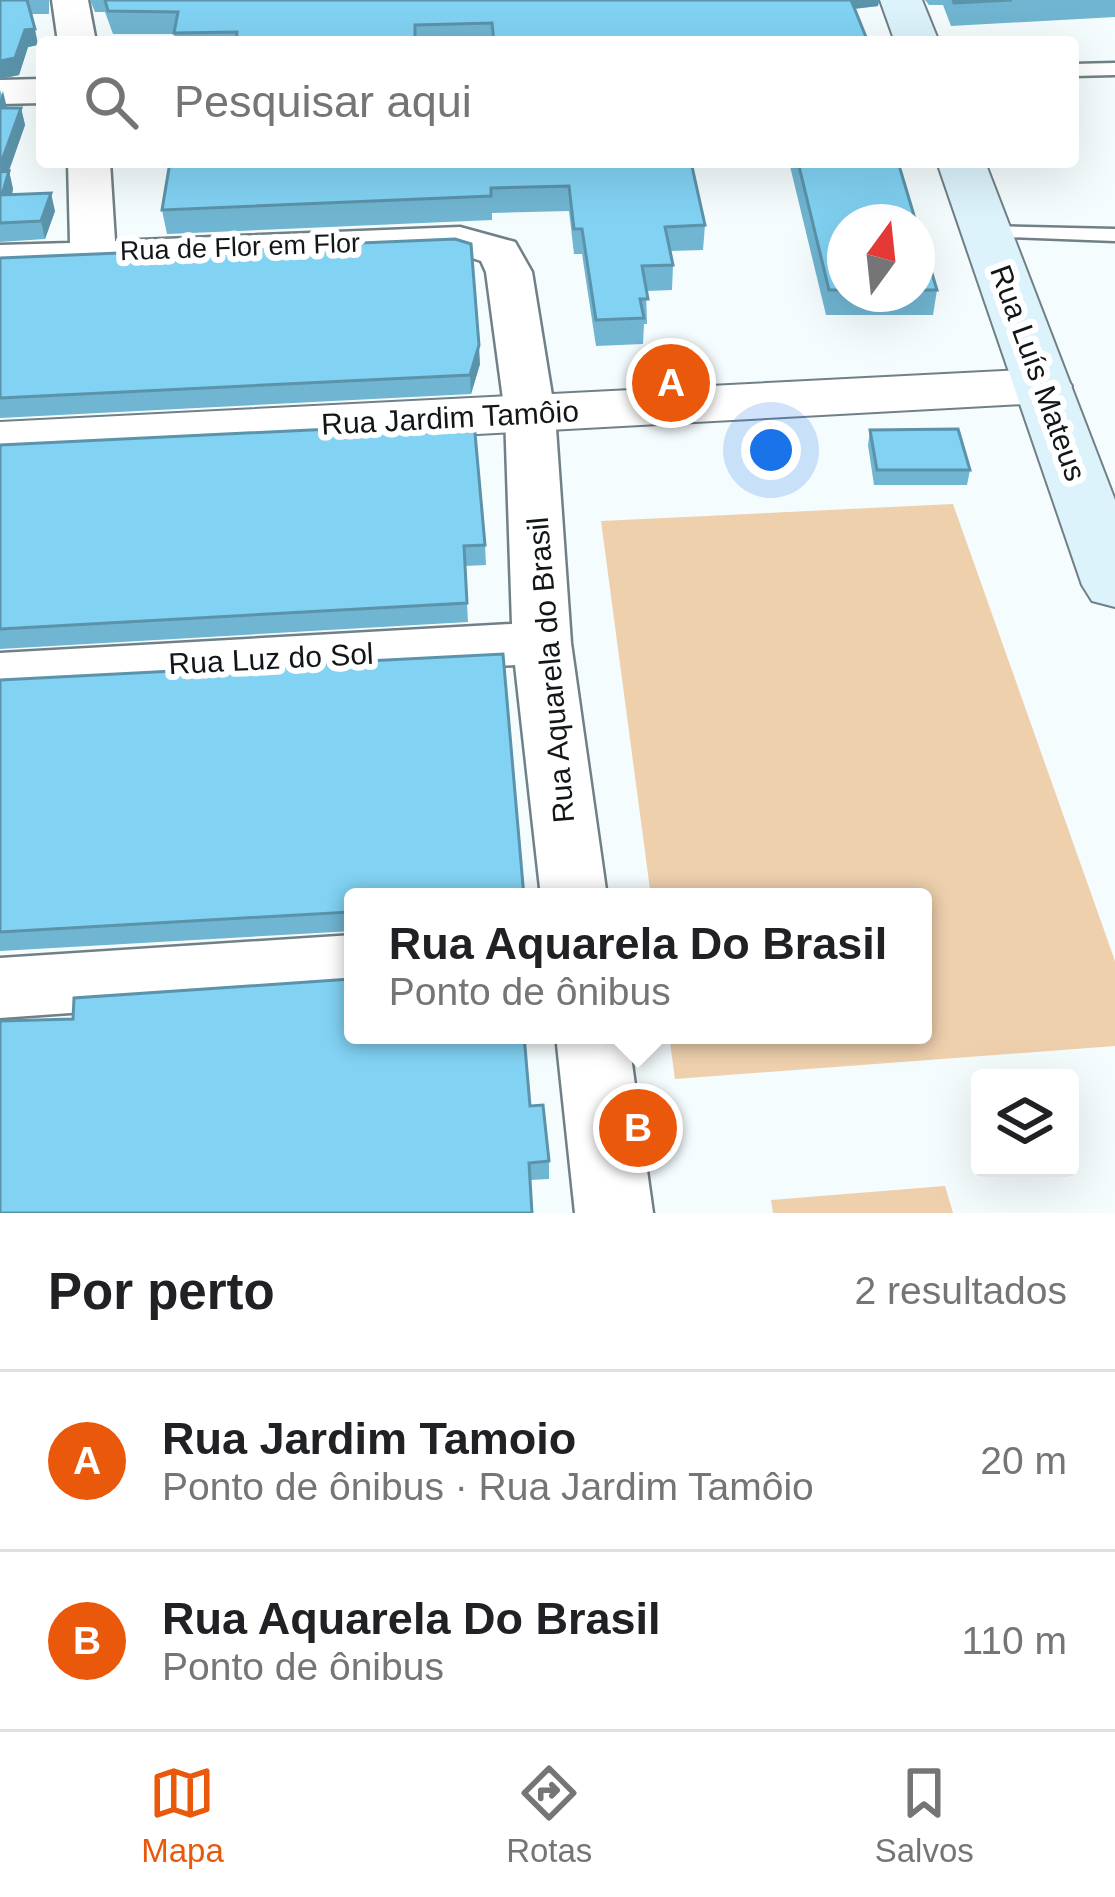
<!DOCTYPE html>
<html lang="pt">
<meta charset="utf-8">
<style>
:root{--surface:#fff;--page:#f2f2f2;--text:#202124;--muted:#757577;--line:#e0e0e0;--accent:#ea580c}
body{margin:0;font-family:Helvetica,sans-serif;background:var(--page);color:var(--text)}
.controls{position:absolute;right:36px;bottom:36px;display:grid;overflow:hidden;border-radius:12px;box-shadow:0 12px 48px #0002}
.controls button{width:108px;height:108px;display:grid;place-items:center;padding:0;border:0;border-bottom:3px solid var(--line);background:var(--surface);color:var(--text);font:60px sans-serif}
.compass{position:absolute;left:827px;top:204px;width:108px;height:108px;border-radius:50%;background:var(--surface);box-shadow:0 12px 48px #0002;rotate:15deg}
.you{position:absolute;left:771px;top:450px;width:42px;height:42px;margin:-30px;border:9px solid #fff;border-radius:50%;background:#1a73e8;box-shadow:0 0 0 18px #1a73e833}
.badge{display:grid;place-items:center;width:78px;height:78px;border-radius:50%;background:var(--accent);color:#fff;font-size:39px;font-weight:700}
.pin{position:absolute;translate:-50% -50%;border:6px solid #fff;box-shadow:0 3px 12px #0006}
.popup{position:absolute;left:344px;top:888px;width:588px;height:156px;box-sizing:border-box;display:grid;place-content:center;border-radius:12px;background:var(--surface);filter:drop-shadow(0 3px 9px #0005);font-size:39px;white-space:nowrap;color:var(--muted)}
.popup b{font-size:45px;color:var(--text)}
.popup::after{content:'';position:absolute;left:50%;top:100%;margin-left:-24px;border:24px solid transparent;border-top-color:var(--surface)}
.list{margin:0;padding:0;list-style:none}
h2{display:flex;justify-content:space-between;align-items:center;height:156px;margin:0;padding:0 48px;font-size:51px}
h2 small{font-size:39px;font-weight:400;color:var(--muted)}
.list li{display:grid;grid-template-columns:78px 1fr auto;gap:36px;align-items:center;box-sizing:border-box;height:180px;padding:0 48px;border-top:3px solid var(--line)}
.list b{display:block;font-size:45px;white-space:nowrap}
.list p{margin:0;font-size:39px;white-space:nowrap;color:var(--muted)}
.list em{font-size:39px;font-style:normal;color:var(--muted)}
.icon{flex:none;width:66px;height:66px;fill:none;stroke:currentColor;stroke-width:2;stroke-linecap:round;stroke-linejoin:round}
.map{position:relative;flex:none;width:1115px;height:1213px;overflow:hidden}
.search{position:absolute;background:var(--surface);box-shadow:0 12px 48px #0002;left:36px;right:36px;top:36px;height:132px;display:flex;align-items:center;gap:30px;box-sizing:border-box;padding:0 42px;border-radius:12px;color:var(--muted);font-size:45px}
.sheet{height:516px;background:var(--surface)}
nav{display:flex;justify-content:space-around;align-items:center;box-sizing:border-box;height:168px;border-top:3px solid var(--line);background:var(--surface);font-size:33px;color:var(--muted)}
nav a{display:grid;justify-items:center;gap:6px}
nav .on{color:var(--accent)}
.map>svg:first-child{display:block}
.green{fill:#eed0ad}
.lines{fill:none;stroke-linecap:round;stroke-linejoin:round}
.service-casing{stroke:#718086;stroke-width:5}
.minor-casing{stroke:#718086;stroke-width:5}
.tertiary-casing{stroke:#718086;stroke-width:4}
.secondary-casing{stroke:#718086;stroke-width:4}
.service{fill:#fff;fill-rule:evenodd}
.minor{fill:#fff;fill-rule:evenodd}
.tertiary{fill:#fff;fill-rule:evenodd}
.secondary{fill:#dcf3fc;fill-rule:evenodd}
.wall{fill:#70b5d1}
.shaded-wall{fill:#5b93aa}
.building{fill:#82d2f3;stroke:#5b93aa;stroke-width:3}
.labels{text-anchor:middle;stroke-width:12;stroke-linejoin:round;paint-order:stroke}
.far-street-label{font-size:27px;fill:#111619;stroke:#fff}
.street-label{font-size:30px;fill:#111619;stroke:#fff}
</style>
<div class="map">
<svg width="1115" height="1213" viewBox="0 0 1115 1213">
<rect width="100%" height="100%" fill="#f5fcfe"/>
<path class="green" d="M 953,504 L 1115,961 L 1115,1046 L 675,1079 L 669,1035 L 923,1035 L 923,897 L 651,897 L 601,521 Z
M 945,1186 L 953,1213 L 773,1213 L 771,1200 Z"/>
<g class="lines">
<g class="service-casing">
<path id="service" d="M 1115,63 L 1115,75 L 1073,76 L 1073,64 Z
M 987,226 L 1115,229 L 1115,241 L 980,236 L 977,232 Z"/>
</g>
<g class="minor-casing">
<path id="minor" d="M 52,0 L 88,0 L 96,42 L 58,42 Z
M 42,79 L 42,103 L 0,104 L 0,80 Z
M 68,162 L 110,162 L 115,241 L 460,227 L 515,242 L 532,272 L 555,414 L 571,643 L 607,897 L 541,897 L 515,665 L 0,695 L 0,653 L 512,624 L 505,414 L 486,272 L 481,261 L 457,253 L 0,273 L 0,245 L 70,243 Z
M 353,935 L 353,993 L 0,1018 L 0,958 Z
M 556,1035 L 628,1035 L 653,1213 L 575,1213 Z"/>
</g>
<g class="tertiary-casing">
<path id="tertiary" d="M 1043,369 L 1063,374 L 1072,386 L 1063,398 L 1043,403 L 0,460 L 0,422 Z"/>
</g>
<g class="secondary-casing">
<path id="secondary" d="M 880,0 L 922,0 L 939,42 L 895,42 Z
M 937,162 L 985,162 L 1115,500 L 1115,607 L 1092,601 L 1082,585 Z"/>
</g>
<use href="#service" class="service"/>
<use href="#minor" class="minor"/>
<use href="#tertiary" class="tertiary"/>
<use href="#secondary" class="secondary"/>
</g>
<path class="wall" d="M 0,0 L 49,0 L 49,14 L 31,14 L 38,45 L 28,47 L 19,75 L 0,79 Z
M 90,0 L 879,0 L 878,6 L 854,9 L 868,42 L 175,42 L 174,34 L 113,34 L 105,12 L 95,12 Z
M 925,0 L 1115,0 L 1115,17 L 951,26 L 943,5 L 929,5 Z
M 0,90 L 7,108 L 21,108 L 25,125 L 9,171 L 13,189 L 12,195 L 55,211 L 45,239 L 0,242 Z
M 691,162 L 705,225 L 703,250 L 670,251 L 673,265 L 672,290 L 646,291 L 647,324 L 644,324 L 643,344 L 596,346 L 582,254 L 574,254 L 569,211 L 492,213 L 492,220 L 167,234 L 162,210 Z
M 789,162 L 898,162 L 845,222 L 845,294 L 917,294 L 917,224 L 937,290 L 933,315 L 826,315 Z
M 0,258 L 480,364 L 471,394 L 0,418 Z
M 870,430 L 970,470 L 967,485 L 874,485 L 868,445 Z
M 0,445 L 485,545 L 486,565 L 465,566 L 468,622 L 0,649 Z
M 0,680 L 353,897 L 353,931 L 0,951 Z
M 351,979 L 530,1106 L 549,1161 L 549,1179 L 530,1180 L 73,1019 Z"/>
<path class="shaded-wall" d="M 844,0 L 879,0 L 878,6 L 843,10 Z
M 35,29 L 38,45 L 28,47 L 19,75 L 0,79 L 0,61 L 25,30 Z
M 3,91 L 7,108 L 0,119 L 0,100 Z
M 21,108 L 25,125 L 2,190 L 0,166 Z
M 9,171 L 13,189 L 7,213 L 2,195 Z
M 51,193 L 55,211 L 45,239 L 41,221 Z
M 479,345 L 480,364 L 471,394 L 470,375 Z"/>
<path class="building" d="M 0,0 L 27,0 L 35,29 L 25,30 L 15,58 L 0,61 Z
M 105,0 L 851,0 L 868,42 L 494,42 L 492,23 L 415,25 L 415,42 L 236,42 L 237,32 L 174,33 L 178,12 L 108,11 Z
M 953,0 L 1012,0 L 954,3 Z
M 0,108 L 21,108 L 0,166 Z
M 170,162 L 691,162 L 705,225 L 665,227 L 673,265 L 642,266 L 648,299 L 640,299 L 644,318 L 596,320 L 582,229 L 574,229 L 569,186 L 491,188 L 491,196 L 162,210 Z
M 798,162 L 898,162 L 916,222 L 845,222 L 845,290 L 829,290 Z
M 9,171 L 2,195 L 51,193 L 41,221 L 0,223 L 0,172 Z
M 917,224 L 937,290 L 917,290 Z
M 455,239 L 471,244 L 479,345 L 470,375 L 0,398 L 0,258 Z
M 474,422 L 485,545 L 464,546 L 467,603 L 0,629 L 0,445 Z
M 958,429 L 970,470 L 877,470 L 870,430 Z
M 503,654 L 524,897 L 353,897 L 353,914 L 350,912 L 0,932 L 0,680 Z
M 353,976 L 353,1035 L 524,1035 L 530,1106 L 543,1105 L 549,1161 L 529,1163 L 532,1213 L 0,1213 L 0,1021 L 73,1019 L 74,998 L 351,979 Z"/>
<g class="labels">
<g class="far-street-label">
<text transform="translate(240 247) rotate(-2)" y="9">Rua de Flor em Flor</text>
</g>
<g class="street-label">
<text transform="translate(1038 373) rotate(70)" y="10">Rua Luís Mateus</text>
<text transform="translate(450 418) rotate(-3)" y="10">Rua Jardim Tamôio</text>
<text transform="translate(271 659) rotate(-3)" y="10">Rua Luz do Sol</text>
<text transform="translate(551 670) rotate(-95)" y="10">Rua Aquarela do Brasil</text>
</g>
</g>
</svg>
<div class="controls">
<button><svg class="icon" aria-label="layers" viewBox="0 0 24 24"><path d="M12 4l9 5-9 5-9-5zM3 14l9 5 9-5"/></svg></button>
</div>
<svg class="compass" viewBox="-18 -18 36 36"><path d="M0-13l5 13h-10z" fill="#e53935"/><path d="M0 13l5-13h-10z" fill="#757577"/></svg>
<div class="you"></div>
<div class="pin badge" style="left:671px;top:383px">A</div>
<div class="pin badge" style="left:638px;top:1128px">B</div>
<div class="popup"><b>Rua Aquarela Do Brasil</b>Ponto de ônibus</div>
<div class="search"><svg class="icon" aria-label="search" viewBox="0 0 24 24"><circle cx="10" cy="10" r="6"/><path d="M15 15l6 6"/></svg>Pesquisar aqui</div>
</div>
<section class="sheet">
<h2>Por perto<small>2 resultados</small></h2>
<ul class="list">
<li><span class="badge">A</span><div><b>Rua Jardim Tamoio</b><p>Ponto de ônibus · Rua Jardim Tamôio</p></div><em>20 m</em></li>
<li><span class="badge">B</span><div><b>Rua Aquarela Do Brasil</b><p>Ponto de ônibus</p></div><em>110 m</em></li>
</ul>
</section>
<nav>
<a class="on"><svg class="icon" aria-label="map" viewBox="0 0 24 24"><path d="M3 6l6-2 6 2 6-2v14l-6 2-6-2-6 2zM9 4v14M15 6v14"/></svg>Mapa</a>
<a><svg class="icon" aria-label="directions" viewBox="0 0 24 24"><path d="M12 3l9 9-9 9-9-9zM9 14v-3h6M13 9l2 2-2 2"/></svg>Rotas</a>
<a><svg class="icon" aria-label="saved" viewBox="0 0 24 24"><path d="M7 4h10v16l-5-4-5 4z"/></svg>Salvos</a>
</nav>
